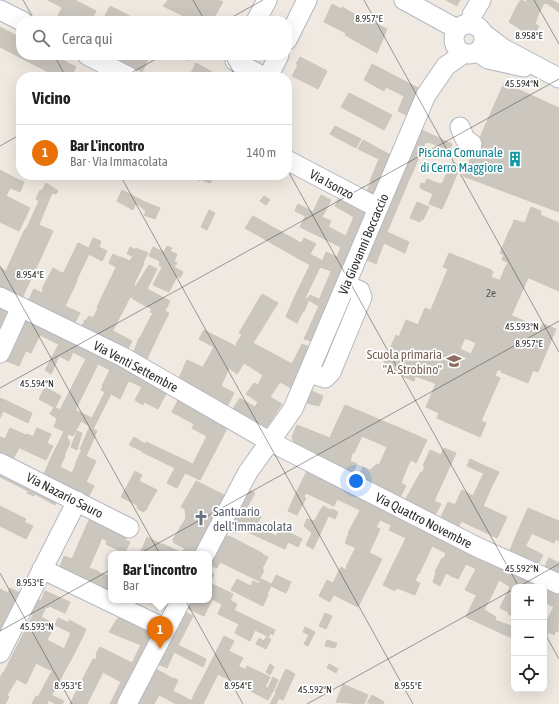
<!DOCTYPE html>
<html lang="it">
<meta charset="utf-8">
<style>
:root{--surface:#fff;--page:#f6f6f6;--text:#202124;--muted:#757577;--line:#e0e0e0;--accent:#111827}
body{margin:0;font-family:"Asap Condensed",sans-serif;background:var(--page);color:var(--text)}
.controls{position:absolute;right:12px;bottom:12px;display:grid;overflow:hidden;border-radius:8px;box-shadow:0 4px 16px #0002}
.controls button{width:36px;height:36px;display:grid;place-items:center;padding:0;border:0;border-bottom:1px solid var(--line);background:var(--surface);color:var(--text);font:20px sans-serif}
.you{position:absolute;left:356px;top:481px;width:14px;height:14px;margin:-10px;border:3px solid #fff;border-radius:50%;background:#1a73e8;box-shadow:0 0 0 6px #1a73e833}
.badge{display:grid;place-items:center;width:26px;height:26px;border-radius:50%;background:var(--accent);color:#fff;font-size:13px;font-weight:700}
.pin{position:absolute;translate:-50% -33px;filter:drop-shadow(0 1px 2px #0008)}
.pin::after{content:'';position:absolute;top:21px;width:14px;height:12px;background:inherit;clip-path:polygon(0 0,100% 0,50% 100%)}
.popup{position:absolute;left:108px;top:551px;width:104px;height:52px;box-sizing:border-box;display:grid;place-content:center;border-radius:8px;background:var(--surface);filter:drop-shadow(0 1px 3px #0005);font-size:13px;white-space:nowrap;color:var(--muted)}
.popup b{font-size:15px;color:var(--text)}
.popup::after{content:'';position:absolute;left:50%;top:100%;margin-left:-8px;border:8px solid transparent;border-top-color:var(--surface)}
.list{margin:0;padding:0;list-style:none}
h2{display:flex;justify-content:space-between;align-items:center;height:52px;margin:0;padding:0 16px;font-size:17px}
h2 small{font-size:13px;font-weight:400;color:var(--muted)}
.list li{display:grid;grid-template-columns:26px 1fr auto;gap:12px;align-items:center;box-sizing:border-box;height:56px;padding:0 16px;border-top:1px solid var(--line)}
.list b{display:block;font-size:15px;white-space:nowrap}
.list p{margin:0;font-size:13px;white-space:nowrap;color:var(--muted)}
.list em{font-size:13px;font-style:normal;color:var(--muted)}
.icon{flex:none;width:22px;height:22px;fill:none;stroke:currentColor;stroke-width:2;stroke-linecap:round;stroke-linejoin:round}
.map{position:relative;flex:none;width:559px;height:704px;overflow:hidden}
.search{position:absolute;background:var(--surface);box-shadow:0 4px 16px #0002;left:16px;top:16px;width:276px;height:44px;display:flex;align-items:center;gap:10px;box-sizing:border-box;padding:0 14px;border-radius:16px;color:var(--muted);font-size:15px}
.panel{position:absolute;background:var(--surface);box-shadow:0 4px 16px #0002;left:16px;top:72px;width:276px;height:108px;border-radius:16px}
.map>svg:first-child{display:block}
.building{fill:#cbc7bf;stroke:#cbc5ba;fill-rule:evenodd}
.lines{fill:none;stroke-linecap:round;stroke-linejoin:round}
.minor-casing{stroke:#b4b7c1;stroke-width:21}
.minor{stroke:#fff;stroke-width:19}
.ticks{fill:none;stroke:#2e2e2e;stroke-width:1;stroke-opacity:0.45}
.labels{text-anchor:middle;stroke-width:3.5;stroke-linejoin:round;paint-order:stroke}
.number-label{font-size:11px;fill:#555452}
.culture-label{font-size:13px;fill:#0d838f;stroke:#fff;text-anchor:end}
.street-label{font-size:13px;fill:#2e2e2e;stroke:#fff}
.education-label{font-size:13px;fill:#785e54;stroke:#fff;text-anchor:end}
.worship-label{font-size:13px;fill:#5b616d;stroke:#fff;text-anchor:start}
.ticks-label{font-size:10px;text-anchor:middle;fill:#2e2e2e;stroke:#fff;stroke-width:3.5;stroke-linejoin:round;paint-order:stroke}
</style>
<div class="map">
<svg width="559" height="704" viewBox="0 0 559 704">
<rect width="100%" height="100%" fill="#efe9e1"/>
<path class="building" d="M 48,0 L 75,0 L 96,11 L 91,20 L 93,21 L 89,21 L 93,14 L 66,1 L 63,8 Z
M 168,0 L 219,0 L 223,2 L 212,21 L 194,21 L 163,6 ZM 191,2 L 201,7 L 196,16 L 187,10 Z
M 446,0 L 460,0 L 457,6 Z
M 521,0 L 526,2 L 527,0 L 542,0 L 547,2 L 546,4 L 544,3 L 538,15 L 518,4 Z
M 542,0 L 552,0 L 559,4 L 559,12 Z
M 66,1 L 93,14 L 89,21 L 69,21 L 58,15 Z
M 191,2 L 201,7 L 196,16 L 187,10 Z
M 332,4 L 341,9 L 342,7 L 361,18 L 361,16 L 387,29 L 377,53 L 345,35 L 346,33 L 324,22 ZM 350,16 L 360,21 L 356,28 L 347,24 Z
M 518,4 L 538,15 L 535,24 L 539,26 L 533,37 L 509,22 Z
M 110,6 L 120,11 L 115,21 L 105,16 Z
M 120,11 L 135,19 L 139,21 L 115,21 Z
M 350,16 L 360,21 L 356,28 L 347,24 Z
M 0,27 L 21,38 L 21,55 L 53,55 L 76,67 L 71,77 L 58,77 L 0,47 Z
M 110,55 L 150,55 L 142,72 Z
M 180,55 L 192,55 L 189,61 Z
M 300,57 L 327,71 L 318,89 L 292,76 L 298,65 L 296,64 Z
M 196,63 L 219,76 L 218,77 L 189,77 Z
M 372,64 L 422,90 L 410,117 L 398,111 L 404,96 L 386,87 L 384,91 L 364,80 Z
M 504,83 L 559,108 L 559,212 L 463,176 Z
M 349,93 L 392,115 L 384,130 L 341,107 Z
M 335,126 L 361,139 L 356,148 L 330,134 Z
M 422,130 L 452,144 L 449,151 L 429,142 L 425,143 L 414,169 L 406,166 Z
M 363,140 L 394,157 L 381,187 L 370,181 L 379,159 L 358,149 Z
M 452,162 L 460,166 L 457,174 L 449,170 Z
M 406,166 L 414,169 L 408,182 L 401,179 Z
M 0,170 L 15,178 L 6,196 L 30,208 L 19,231 L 0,222 Z
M 448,170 L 457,174 L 446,200 L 437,196 Z
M 189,175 L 218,175 L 217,178 L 213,177 L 210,183 L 200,179 L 200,181 Z
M 15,178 L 24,182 L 20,192 L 10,188 Z
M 401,179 L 408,182 L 387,232 L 409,242 L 405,253 L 384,243 L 378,258 L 369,254 Z
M 427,179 L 437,183 L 433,194 L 420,188 L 421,183 L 425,184 Z
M 371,182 L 380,187 L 378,193 L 371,196 L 366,193 Z
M 46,183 L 58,191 L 56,194 L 52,193 L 35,234 L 26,230 L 39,201 L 36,199 L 40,190 L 42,191 Z
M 437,183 L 442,184 L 437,196 L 446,200 L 442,209 L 429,204 Z
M 122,190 L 145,202 L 160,208 L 155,219 L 144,215 L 146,211 L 136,203 L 133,210 L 117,201 Z
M 321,195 L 331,200 L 322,217 L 331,221 L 328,227 L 295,211 L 298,204 L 313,212 Z
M 264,196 L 270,200 L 266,205 L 260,201 Z
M 339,198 L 358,207 L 354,217 L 335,206 Z
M 417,202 L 429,207 L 423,220 L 421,219 L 420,222 L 410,218 Z
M 358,207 L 368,215 L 357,242 L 346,236 Z
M 531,207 L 541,211 L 540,215 L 538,214 L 528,238 L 522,235 L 517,245 L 524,248 L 513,271 L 505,268 L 508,262 L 502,260 L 504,255 L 500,253 L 510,229 L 521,233 Z
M 209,210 L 215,213 L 207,230 L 201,227 Z
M 538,214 L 559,223 L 559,291 L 513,271 L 524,248 L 517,245 L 522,235 L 528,238 Z
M 306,215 L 357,242 L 344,272 L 333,267 L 341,247 L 300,227 Z
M 253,216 L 301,243 L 294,256 L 245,228 Z
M 514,220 L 525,223 L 521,233 L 511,229 Z
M 39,225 L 53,231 L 44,251 L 32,244 L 10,292 L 0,289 L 0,268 L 6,271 L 25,229 L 35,234 Z
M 93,238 L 101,241 L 99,247 L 107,251 L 102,261 L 89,254 L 76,281 L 63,274 L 78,243 L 89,248 Z
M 304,238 L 316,244 L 310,254 L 323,261 L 305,298 L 296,294 L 310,265 L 294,256 Z
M 32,244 L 44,251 L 22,298 L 10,292 Z
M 167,246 L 172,248 L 170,251 L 177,254 L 174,262 L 177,263 L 174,267 L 183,272 L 180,278 L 177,276 L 174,282 L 169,280 L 172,273 L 162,268 L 159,265 L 160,261 L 149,256 L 153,247 L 164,252 Z
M 130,247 L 136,250 L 133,256 L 127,254 Z
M 136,248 L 148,253 L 143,263 L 132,257 Z
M 326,252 L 337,257 L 331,271 L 320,267 Z
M 449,253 L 491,270 L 493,272 L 491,277 L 504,282 L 492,308 L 480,303 L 476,311 L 469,308 L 464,320 L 446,313 L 444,317 L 430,312 L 448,269 L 443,267 Z
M 113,254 L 121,258 L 116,267 L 109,263 Z
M 369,254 L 378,258 L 376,264 L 367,260 Z
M 121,257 L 130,261 L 107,312 L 97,307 Z
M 132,257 L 144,263 L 135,282 L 123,276 Z
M 149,265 L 157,269 L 140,303 L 132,298 L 138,287 L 136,286 Z
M 333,267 L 344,272 L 328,310 L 317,305 Z
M 53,268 L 77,281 L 65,306 L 80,313 L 74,324 L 47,311 L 54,295 L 42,289 Z
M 162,268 L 172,273 L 169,280 L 158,275 Z
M 505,268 L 528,278 L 511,316 L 498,310 L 492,323 L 497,325 L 490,343 L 507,349 L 505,353 L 509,355 L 502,370 L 497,370 L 495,376 L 486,372 L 484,376 L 466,369 L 459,387 L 456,385 L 455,387 L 437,381 L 436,384 L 432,382 L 445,350 L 435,346 L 439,334 L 418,325 L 425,308 L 444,317 L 446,313 L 464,320 L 469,308 L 476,311 L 480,303 L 492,308 L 504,282 L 500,281 ZM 465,338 L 476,343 L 471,354 L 460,349 Z
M 158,275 L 174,282 L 169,292 L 153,285 Z
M 123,276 L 135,282 L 134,285 L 138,287 L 133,298 L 130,297 L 126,305 L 113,298 Z
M 34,289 L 42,293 L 44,289 L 54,295 L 47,311 L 28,301 Z
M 147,289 L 170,301 L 165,311 L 169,313 L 160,331 L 147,324 L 153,313 L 150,312 L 152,309 L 140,303 Z
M 262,294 L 278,303 L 253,343 L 292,364 L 302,344 L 312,348 L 293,389 L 280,382 L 270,397 L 282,404 L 266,428 L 233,409 L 240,398 L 255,407 L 258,402 L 246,394 L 254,383 L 258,385 L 263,375 L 244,363 L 237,374 L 229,368 L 221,386 L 234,393 L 228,405 L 204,395 L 205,392 L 179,378 L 187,360 L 215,373 L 219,366 L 207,360 L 214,347 L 199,339 L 204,330 L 237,347 L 236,344 L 242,334 L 239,333 Z
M 296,294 L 309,300 L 304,311 L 291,305 Z
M 310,295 L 319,299 L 317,305 L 307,299 Z
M 113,298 L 126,305 L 108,340 L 81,328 L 85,320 L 100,328 Z
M 0,304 L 8,307 L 11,314 L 0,333 Z
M 291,305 L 303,311 L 297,323 L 286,317 Z
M 319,306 L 328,310 L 314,342 L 304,339 Z
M 98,308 L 107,312 L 100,328 L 86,320 L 89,316 L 93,318 Z
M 498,310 L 541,328 L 543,324 L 556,329 L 538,372 L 533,370 L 528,383 L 501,372 L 509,355 L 505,353 L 507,349 L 490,343 L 497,325 L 492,323 Z
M 22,319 L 39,321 L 19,366 L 4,360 Z
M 406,320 L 439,334 L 435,346 L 445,350 L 432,382 L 415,376 L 414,381 L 385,369 L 386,366 L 384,363 L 396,335 L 399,337 Z
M 39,321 L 69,335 L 64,347 L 40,335 L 31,353 L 26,351 Z
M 147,324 L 160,331 L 146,361 L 133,354 L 139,338 L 140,338 Z
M 113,331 L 132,341 L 126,352 L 108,340 L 109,335 Z
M 69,335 L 169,388 L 158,409 L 144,402 L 143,405 L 135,400 L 142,387 L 129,381 L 127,384 L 119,380 L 113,392 L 102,386 L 110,370 L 98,364 L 72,417 L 60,410 L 86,359 L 64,347 Z
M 59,344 L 73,352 L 69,361 L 59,356 L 51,374 L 45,370 Z
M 207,360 L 219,366 L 215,373 L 203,366 Z
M 466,369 L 484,376 L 486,372 L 500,378 L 481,421 L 486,423 L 480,437 L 437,418 L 439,413 L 426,407 L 437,381 L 455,387 L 456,385 L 459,387 Z
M 119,380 L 127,384 L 120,399 L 111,394 L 93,429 L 97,431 L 88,452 L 80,449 L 90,426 L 81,421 L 73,436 L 68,434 L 67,437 L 70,442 L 68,447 L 58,444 L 64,431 L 54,427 L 57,419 L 68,425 L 73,417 L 79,420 L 81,414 L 75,411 L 75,410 L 92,418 L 105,392 L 101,390 L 103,386 L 113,392 Z
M 45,387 L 61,396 L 55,408 L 39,399 Z
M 312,391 L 323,396 L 319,406 L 307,403 Z
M 181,394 L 204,406 L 194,424 L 172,412 Z
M 0,398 L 7,401 L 0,415 Z
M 7,401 L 32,413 L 28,423 L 3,411 L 0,418 Z
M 345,405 L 409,432 L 392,467 L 390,465 L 392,462 L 387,459 L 385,463 L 381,461 L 387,447 L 362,436 L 354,453 L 353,451 L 341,445 L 344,438 L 332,433 Z
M 54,407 L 60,410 L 57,418 L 50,414 Z
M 203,408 L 230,422 L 222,438 L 213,433 L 210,438 L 192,428 Z
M 60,410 L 72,417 L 75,411 L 81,414 L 79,420 L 73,417 L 68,425 L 56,419 Z
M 297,425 L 330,438 L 332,433 L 344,438 L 341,445 L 353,451 L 350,461 L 357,464 L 351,476 L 296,448 L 292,437 Z
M 10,428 L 26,435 L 12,461 L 0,455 L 0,437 L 5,439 Z
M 37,428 L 51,434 L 47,443 L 33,437 Z
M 77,431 L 82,433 L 77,450 L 71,447 Z
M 409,432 L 427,440 L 416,463 L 411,460 L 408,465 L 401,483 L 406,486 L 399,499 L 357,479 L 363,467 L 370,470 L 377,464 L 379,465 L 381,461 L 385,463 L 387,459 L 392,462 L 390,465 L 392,467 Z
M 213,433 L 222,438 L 200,480 L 142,452 L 146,442 L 193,464 L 207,436 L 210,438 Z
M 27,434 L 53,446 L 46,460 L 20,448 Z
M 134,437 L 145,444 L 142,451 L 129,445 Z
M 58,444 L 68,447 L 64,456 L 54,451 Z
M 444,448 L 456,453 L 434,501 L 441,504 L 434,517 L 404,502 L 421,472 L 430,477 Z
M 82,449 L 88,452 L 86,456 L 88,457 L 82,469 L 75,465 Z
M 430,450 L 441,455 L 430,477 L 422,473 L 425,467 L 423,466 Z
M 54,451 L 65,456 L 60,467 L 72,473 L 75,466 L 82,469 L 88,457 L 96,461 L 86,482 L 94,486 L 89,496 L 44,474 Z
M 470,459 L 487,467 L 483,473 L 467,466 Z
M 0,466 L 60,495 L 55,505 L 35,494 L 34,496 L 27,493 L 28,491 L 0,477 Z
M 487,467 L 499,472 L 491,488 L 479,483 Z
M 175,468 L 185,473 L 177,488 L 167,483 Z
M 308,469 L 343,485 L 334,506 L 306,493 L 303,499 L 295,495 Z
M 135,471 L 142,475 L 140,479 L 138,478 L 130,494 L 149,504 L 146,510 L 143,512 L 138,509 L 137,505 L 121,497 Z
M 138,478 L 140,479 L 139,481 L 157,490 L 149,504 L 130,494 Z
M 196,481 L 226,496 L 197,554 L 174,543 L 173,539 L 186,518 L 185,509 L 181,507 Z
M 479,483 L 491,488 L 484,504 L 472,498 Z
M 344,485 L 398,512 L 391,525 L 372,516 L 373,513 L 362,507 L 360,510 L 337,499 Z
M 244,487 L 255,493 L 241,518 L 231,513 Z
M 462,490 L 473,496 L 458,528 L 440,519 L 448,502 L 455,505 Z
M 295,495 L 306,498 L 297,515 L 288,511 Z
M 472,498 L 484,504 L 483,506 L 507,517 L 497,538 L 461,521 Z
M 0,506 L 26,519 L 18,535 L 0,526 Z
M 323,506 L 331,510 L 323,528 L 313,523 Z
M 362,507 L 373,513 L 368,524 L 356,518 Z
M 528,508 L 542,514 L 526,545 L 514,540 Z
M 246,509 L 261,517 L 256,526 L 276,536 L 280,528 L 302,539 L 298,547 L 288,542 L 285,549 L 241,529 L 245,521 L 241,518 Z
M 332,509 L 338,512 L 335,519 L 329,516 Z
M 230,513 L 245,521 L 241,529 L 239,527 L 236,533 L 222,528 Z
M 397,513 L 426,528 L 416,548 L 406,543 L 408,539 L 389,530 Z
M 542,514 L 559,521 L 559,541 L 556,539 L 554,543 L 533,534 Z
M 372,516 L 380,520 L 376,527 L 368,523 Z
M 356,518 L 368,524 L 360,538 L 348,533 Z
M 307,519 L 314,521 L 313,523 L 323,528 L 313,549 L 306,545 L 312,533 L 304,526 Z
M 89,520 L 127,536 L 120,551 L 106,544 L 107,541 L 102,538 L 89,568 L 98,571 L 93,584 L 59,570 L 64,556 L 72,559 Z
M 24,522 L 33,526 L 26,539 L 18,535 Z
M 368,523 L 380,529 L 369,553 L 374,555 L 364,575 L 346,567 Z
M 426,526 L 559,592 L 558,632 L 546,625 L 544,628 L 544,621 L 546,622 L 554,607 L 544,602 L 544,587 L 514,587 L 514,589 L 499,580 L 493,593 L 481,587 L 476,595 L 465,590 L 476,569 L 466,564 L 458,579 L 451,576 L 446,573 L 450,564 L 443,560 L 446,553 L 432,546 L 419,574 L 406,568 L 395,591 L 383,585 L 406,538 L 408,539 L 406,543 L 416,548 Z
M 219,533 L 233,538 L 262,553 L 256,565 L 264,570 L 259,581 L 220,562 L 217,568 L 209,565 L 209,554 Z
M 349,533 L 360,538 L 356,548 L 345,543 Z
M 147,537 L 163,545 L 158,554 L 143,547 Z
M 125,540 L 130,542 L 125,552 L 121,550 Z
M 514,540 L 543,555 L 537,567 L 509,553 Z
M 163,544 L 182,553 L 184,549 L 195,554 L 158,554 Z
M 143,547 L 149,550 L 147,554 L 139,554 Z
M 262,554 L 268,557 L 262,569 L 256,565 Z
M 374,555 L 382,559 L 358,607 L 334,595 L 347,567 L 364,575 Z
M 442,558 L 443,560 L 450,564 L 444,577 L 435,572 Z
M 549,558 L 559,563 L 559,578 L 543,570 Z
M 341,567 L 346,570 L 330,602 L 319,596 L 327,580 L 333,583 Z
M 406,568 L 416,573 L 414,577 L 404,573 Z
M 98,572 L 111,577 L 111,596 L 92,588 Z
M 209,572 L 214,574 L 210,583 L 233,594 L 227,607 L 212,599 L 204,616 L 183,606 L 186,600 L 209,600 Z
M 404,573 L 414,577 L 416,573 L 418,574 L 415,581 L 420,583 L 415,595 L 397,588 Z
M 436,573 L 444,577 L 440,586 L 433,582 Z
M 276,575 L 291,582 L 286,593 L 271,586 Z
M 237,579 L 268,595 L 263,606 L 231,590 Z
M 261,579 L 272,584 L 267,594 L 251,586 L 253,581 L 259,584 Z
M 481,587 L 493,593 L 484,610 L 472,604 Z
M 510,587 L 514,589 L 514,601 L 509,612 L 500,608 Z
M 10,588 L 20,593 L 0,632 L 0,589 L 8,593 Z
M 45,591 L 70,602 L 65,613 L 49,606 L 48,608 L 46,607 L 41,617 L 28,613 L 35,598 L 41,601 Z
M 230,600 L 237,604 L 234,610 L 275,630 L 273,635 L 270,633 L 269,637 L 255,630 L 250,641 L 235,633 L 239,624 L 218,614 L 222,604 L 227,607 Z
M 514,601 L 514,617 L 508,614 Z
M 472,604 L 486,611 L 481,619 L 468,613 Z
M 181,610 L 193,616 L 178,645 L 206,659 L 203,667 L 174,652 L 167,668 L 156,663 Z
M 486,611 L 496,617 L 495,620 L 514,627 L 514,639 L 466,617 L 468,613 L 481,619 Z
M 32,613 L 55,624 L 47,640 L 74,654 L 62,676 L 36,663 L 26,684 L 4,672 L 33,615 ZM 33,641 L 43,646 L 40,652 L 30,647 Z
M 325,613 L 332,616 L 326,629 L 319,626 Z
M 123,617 L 159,632 L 125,704 L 110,704 L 121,682 L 101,671 L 106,662 L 97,657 L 96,654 L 100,647 L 132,663 L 141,645 L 109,632 L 117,619 Z
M 58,618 L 69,623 L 69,620 L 86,629 L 82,638 L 55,625 Z
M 546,625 L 556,630 L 554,635 L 549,632 L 544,643 Z
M 305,627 L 315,632 L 308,646 L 304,644 L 309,635 L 303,632 Z
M 71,633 L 82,638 L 74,654 L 64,649 Z
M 224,636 L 234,641 L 222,664 L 212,660 Z
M 266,637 L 271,639 L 266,649 L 256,644 L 259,638 L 264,641 Z
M 327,640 L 337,643 L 335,648 L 325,646 Z
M 33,641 L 43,646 L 40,652 L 30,647 Z
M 229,651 L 243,658 L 236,671 L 222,664 Z
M 97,657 L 106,662 L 101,671 L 103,672 L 87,704 L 70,704 L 93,659 L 95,660 Z
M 212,660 L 273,691 L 268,700 L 218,674 L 203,704 L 187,704 L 190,700 L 191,701 Z
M 270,664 L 274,667 L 270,675 L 266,672 Z
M 329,664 L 338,669 L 336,673 L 327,668 Z
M 238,666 L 246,670 L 243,675 L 236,671 Z
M 247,666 L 270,677 L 265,687 L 243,675 Z
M 154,668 L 174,679 L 165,698 L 159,695 L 154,704 L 137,704 Z
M 286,669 L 295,674 L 283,700 L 278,698 L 280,695 L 275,692 Z
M 52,671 L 62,676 L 48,702 L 38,697 Z
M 3,672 L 17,679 L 7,695 L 9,697 L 5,704 L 0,704 L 0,678 Z
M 273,677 L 278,680 L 273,691 L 268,688 Z
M 174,678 L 178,680 L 173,691 L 190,700 L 187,704 L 176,704 L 165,698 Z
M 343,684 L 368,695 L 364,704 L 336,702 Z
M 276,693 L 280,695 L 276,704 L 270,704 Z
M 51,695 L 64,701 L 62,704 L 56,704 L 48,700 Z
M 372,695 L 384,702 L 383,704 L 367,703 Z
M 36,696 L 48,702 L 47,704 L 32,704 Z"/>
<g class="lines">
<g class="minor-casing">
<path id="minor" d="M 404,0 L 457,29
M 0,10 L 22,21
M 256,21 L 267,0
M454 39a15 15 0 1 1 30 0a15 15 0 1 1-30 0Z
M 472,24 L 472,15 L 481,0
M 484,34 L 504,49 L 559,78
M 287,40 L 307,0
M 478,52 L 488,59 L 524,67
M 87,55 L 129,77
M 238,55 L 235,61 L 264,77
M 268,77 L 279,55
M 460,127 L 465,139 L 472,144
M 287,160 L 378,208
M 0,297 L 123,357 L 269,441 L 477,547 L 559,584
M 0,353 L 21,307
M 309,373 L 325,378 L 331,372 L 362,297 L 360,291 L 346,285
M 0,463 L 129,528
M 205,554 L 248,472 L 293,409 L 426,95 L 446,66 L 463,54
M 42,569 L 166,629
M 0,653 L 77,501
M 127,704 L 181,600"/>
</g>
<use href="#minor" class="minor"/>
</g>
<path class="ticks" d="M 23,0 L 35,21M 193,0 L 205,21M 364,0 L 559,352M 534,0 L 559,44M 225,21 L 263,0M 54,55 L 66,77M 224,55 L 236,77M 124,77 L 163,55M 0,146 L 21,134M 287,169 L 519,587M 120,175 L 413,704M 0,266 L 243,704M 0,388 L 559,79M 0,573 L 72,704M 518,587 L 559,564M 0,631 L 559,321M 544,632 L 559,659M 307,704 L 514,589"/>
<defs>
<g id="building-bare" transform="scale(1.2)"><path d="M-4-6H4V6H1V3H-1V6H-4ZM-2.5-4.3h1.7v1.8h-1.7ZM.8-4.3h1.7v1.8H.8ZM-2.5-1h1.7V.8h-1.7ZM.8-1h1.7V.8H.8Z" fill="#0f9aa8" stroke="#fff" stroke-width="2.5" paint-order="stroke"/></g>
<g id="school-bare" transform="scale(1.2)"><path d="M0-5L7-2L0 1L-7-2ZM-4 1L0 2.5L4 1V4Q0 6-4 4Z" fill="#8d6e63" stroke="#fff" stroke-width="2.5" paint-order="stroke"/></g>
<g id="church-bare" transform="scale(1.2)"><path d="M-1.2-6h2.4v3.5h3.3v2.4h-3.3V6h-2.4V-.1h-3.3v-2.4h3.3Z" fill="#6b7280" stroke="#fff" stroke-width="2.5" paint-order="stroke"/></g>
</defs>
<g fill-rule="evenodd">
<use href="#building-bare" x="515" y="159"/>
<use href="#school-bare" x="454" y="361"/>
<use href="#church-bare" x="201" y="518"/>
</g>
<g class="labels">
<g class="number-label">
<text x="491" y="297">2e</text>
</g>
<g class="culture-label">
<text x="503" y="157">Piscina Comunale<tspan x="503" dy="15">di Cerro Maggiore</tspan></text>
</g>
<g class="street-label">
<text transform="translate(332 184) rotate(28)" y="5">Via Isonzo</text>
<text transform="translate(363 244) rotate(-67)" y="5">Via Giovanni Boccaccio</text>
<text transform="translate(136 366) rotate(28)" y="5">Via Venti Settembre</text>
<text transform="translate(65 495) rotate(27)" y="5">Via Nazario Sauro</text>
<text transform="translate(424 520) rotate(27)" y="5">Via Quattro Novembre</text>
</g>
<g class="education-label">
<text x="442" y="359">Scuola primaria<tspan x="442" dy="15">"A. Strobino"</tspan></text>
</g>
<g class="worship-label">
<text x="213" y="516">Santuario<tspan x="213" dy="15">dell'Immacolata</tspan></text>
</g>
</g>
<g class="ticks-label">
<text x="369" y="22">8.957°E</text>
<text x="529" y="39">8.958°E</text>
<text x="522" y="87">45.594°N</text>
<text x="30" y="278">8.954°E</text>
<text x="522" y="330">45.593°N</text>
<text x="529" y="347">8.957°E</text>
<text x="37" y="387">45.594°N</text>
<text x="522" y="572">45.592°N</text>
<text x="30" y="586">8.953°E</text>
<text x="37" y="630">45.593°N</text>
<text x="68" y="689">8.953°E</text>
<text x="238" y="689">8.954°E</text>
<text x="408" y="689">8.955°E</text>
<text x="315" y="693">45.592°N</text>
</g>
</svg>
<div class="controls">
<button>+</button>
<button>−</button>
<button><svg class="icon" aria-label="locate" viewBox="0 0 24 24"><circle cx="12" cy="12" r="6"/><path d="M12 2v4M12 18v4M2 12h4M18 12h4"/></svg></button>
</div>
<div class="you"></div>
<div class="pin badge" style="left:160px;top:649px;background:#e8710a">1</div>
<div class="popup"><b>Bar L'incontro</b>Bar</div>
<div class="search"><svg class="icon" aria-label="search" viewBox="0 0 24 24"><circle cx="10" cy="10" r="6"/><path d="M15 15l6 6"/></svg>Cerca qui</div>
<section class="panel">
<h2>Vicino<small></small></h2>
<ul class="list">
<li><span class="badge" style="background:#e8710a">1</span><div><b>Bar L'incontro</b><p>Bar · Via Immacolata</p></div><em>140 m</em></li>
</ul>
</section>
</div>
